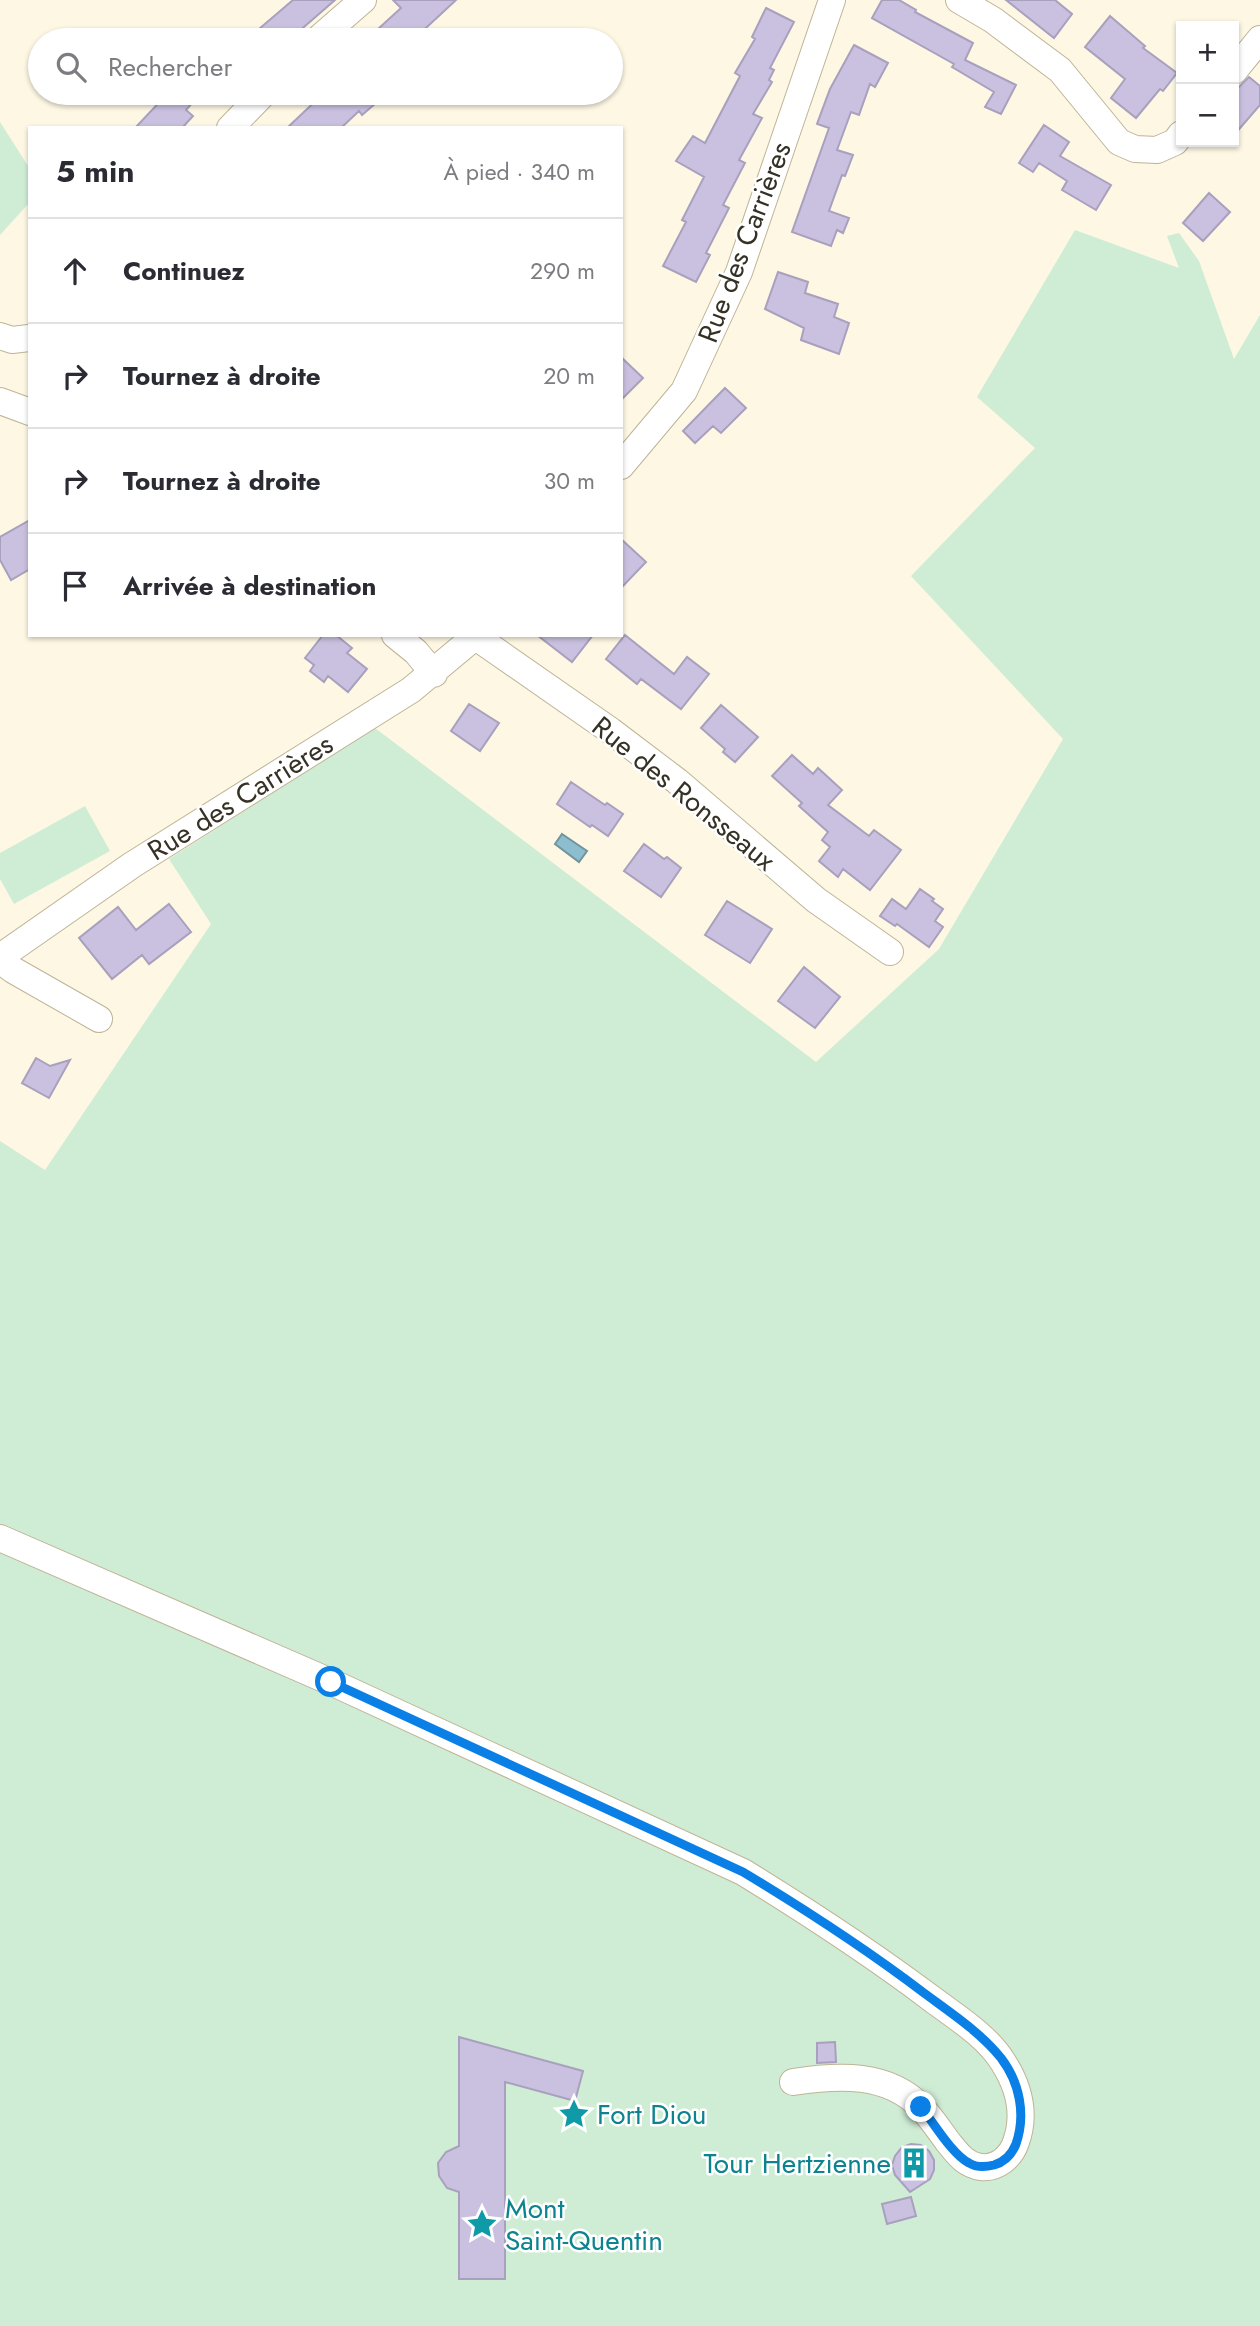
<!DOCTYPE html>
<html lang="fr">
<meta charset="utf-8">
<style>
:root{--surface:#fff;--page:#f2f2f3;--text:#2b2b33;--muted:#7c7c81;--line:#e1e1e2}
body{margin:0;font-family:Jost,sans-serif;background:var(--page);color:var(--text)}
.controls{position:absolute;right:21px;top:21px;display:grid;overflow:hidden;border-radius:0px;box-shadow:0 2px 5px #0004}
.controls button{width:63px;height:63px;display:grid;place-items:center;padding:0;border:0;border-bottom:2px solid var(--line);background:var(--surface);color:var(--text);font:35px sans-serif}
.stop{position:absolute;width:21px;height:21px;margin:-16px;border:5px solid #0a7fe6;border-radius:50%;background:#fff}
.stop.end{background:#0a7fe6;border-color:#fff;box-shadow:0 2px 7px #0008}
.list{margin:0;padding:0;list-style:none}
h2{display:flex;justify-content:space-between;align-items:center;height:91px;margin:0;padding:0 28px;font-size:30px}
h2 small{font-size:23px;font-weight:400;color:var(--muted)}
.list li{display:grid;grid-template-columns:46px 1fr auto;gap:21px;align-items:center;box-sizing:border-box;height:105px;padding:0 28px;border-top:2px solid var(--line)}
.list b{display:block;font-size:26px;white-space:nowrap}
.list em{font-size:23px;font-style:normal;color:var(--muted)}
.icon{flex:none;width:38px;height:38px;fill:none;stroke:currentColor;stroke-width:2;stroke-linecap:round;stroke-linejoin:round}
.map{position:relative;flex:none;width:1260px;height:2326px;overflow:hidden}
.search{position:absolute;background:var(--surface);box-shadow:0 2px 5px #0004;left:28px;top:28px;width:595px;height:77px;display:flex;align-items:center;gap:18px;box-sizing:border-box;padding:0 24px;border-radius:38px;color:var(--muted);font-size:26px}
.panel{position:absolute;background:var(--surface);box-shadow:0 2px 5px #0004;left:28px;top:126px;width:595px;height:511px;border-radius:0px}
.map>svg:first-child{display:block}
.green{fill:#cfedd5}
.water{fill:#8cbed0;stroke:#72949d;stroke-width:2}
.building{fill:#c9c1df;stroke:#a8a0bd;stroke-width:2}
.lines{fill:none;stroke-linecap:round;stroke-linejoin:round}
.minor-casing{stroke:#beb496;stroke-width:28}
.minor{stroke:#fff;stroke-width:26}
.route{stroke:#0a7fe6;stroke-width:9}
.labels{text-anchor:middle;stroke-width:5;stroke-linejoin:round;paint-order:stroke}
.street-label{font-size:28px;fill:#353125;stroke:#fff}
.culture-label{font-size:28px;fill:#0d838f;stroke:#fff;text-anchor:start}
</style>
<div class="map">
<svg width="1260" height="2326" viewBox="0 0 1260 2326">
<rect width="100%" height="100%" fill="#fdf7e4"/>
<path class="green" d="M 0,122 L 30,169 L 30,202 L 0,235 Z
M 1075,230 L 1179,268 L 1167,236 L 1179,233 L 1199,261 L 1234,359 L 1260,315 L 1260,2326 L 0,2326 L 0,1141 L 45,1170 L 211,924 L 169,859 L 375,728 L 816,1062 L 939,949 L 1063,739 L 911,576 L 1035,448 L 977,397 Z
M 85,806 L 110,851 L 14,904 L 0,879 L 0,853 Z"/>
<path class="water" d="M 562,834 L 587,851 L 579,862 L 555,844 Z"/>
<path class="building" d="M 293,0 L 335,0 L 289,40 L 246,40 Z
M 393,0 L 456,0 L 413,40 L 366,40 L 401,8 Z
M 882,0 L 899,0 L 916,10 L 915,12 L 973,43 L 965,60 L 1016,85 L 1001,114 L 985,107 L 994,92 L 952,67 L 954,64 L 872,18 Z
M 1006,0 L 1055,0 L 1072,14 L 1054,38 Z
M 766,8 L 794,22 L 770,68 L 774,70 L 769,80 L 772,82 L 753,114 L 762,118 L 739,160 L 745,163 L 723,205 L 729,208 L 706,253 L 710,255 L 696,282 L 663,266 L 686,222 L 682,220 L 704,177 L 676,161 L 693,136 L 705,143 L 740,76 L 735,73 L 755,39 L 752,37 Z
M 1110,16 L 1145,46 L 1143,48 L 1177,73 L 1163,91 L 1160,89 L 1136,118 L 1111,98 L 1125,79 L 1085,47 Z
M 854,45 L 888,63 L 875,87 L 870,84 L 859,115 L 851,112 L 837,150 L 853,155 L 845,176 L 842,175 L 829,211 L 849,218 L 843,233 L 837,230 L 831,246 L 792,232 L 829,128 L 817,124 L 830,89 Z
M 1249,77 L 1260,86 L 1260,105 L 1234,135 L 1234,92 Z
M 168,93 L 182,93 L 193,102 L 186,110 L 193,116 L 182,128 L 135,128 Z
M 324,93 L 367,93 L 376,103 L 362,115 L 359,111 L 341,128 L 287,128 Z
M 1044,125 L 1069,142 L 1060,156 L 1111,185 L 1096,210 L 1062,190 L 1067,181 L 1039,163 L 1033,172 L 1019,163 Z
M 1209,193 L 1230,212 L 1203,241 L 1183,223 Z
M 778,272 L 808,282 L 805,293 L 838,304 L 834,317 L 849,323 L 839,354 L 801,340 L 804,328 L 765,309 Z
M 621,357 L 643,378 L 621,400 Z
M 725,388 L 746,408 L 721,433 L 713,426 L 695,443 L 683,431 Z
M 30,520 L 30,569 L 11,580 L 0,560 L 0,537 Z
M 621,539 L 646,562 L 621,588 Z
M 323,635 L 336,635 L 352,648 L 347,653 L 367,669 L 348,692 L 328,676 L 324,682 L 310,671 L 314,665 L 305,658 Z
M 537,635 L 593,635 L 572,662 Z
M 625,635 L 674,674 L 687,657 L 709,674 L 681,709 L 641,679 L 637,684 L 606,659 Z
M 469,704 L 499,723 L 480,751 L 451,731 Z
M 721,705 L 758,737 L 735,762 L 723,752 L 725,749 L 701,728 Z
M 792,755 L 813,774 L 818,768 L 842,790 L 828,805 L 869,836 L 874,830 L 901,850 L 870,890 L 843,869 L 838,877 L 819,861 L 830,847 L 822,840 L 828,832 L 799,806 L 802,803 L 772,776 Z
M 571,782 L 605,805 L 607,803 L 623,814 L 608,836 L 592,825 L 590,827 L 557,804 Z
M 644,844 L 664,859 L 667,857 L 681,868 L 661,897 L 624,871 Z
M 920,889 L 934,899 L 932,901 L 943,909 L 935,921 L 943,927 L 929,947 L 897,924 L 895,926 L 880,916 L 892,899 L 906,909 Z
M 727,901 L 772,929 L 750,963 L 705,935 Z
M 169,904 L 191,932 L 149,964 L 142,955 L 112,979 L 79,938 L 118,907 L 136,930 Z
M 804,967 L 840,997 L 815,1028 L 778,1001 Z
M 36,1058 L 50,1066 L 70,1060 L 49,1098 L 22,1083 Z
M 459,2037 L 583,2071 L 575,2101 L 505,2082 L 505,2279 L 459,2279 L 459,2192 L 447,2188 L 439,2176 L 438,2163 L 446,2152 L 459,2146 Z
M 835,2042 L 836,2062 L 817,2063 L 817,2043 Z
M 911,2144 L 921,2145 L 929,2151 L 934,2160 L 934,2170 L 930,2179 L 910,2192 L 895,2175 L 892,2165 L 895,2156 L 902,2147 Z
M 911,2197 L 916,2216 L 887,2224 L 882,2204 Z"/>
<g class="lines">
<g class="minor-casing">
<path id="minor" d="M 959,0 L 993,20 L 1060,70 L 1119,142 L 1135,149 L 1157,150 L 1175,142 L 1181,134
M 317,40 L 363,0
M 1234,71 L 1260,39
M 230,128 L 264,93
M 0,336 L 12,340 L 29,338
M 0,401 L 30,412
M 621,466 L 684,391 L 739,272 L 832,0
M 395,635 L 416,652 L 434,674
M 476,637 L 611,731 L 677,781 L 816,900 L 890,952
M 0,957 L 132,865 L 411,690 L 477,635
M 0,960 L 13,970 L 99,1019
M 0,1538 L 331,1682 L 743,1872 C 808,1912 871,1953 932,1999 C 956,2017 987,2036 1003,2062 C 1019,2087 1026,2114 1016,2142 C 1011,2157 997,2169 981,2167 C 965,2165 957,2153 948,2142 C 940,2131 932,2119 922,2108 C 888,2072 838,2075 793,2082"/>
</g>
<use href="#minor" class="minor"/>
</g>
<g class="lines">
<path class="route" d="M 331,1682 L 743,1872 C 806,1910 866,1949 924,1993 C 951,2013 980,2032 1001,2058 C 1020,2083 1026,2115 1016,2144 C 1012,2154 1004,2162 994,2165 C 986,2167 977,2168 969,2163 C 951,2153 934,2123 921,2107"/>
</g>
<defs>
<g id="sight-bare" transform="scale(2.415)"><path d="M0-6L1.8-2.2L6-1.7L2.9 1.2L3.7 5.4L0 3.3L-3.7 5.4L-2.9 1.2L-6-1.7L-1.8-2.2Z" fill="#0f9aa8" stroke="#fff" stroke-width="2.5" paint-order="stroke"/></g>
<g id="building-bare" transform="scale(2.415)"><path d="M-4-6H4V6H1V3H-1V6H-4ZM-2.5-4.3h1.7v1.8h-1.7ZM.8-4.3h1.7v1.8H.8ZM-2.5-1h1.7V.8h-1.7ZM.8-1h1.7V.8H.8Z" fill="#0f9aa8" stroke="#fff" stroke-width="2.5" paint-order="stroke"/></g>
</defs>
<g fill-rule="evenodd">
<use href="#sight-bare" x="574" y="2114"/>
<use href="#building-bare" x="914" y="2163"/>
<use href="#sight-bare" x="482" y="2224"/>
</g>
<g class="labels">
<g class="street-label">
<text transform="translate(744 242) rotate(-69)" y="10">Rue des Carrières</text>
<text transform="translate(684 793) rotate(39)" y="10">Rue des Ronsseaux</text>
<text transform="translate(240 797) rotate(-32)" y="10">Rue des Carrières</text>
</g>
<g class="culture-label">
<text x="597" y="2124">Fort Diou</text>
<text x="891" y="2173" text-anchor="end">Tour Hertzienne</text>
<text x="505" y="2218">Mont<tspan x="505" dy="32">Saint-Quentin</tspan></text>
</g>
</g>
</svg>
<div class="controls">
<button>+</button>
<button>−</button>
</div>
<div class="stop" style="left:331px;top:1682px"></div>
<div class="stop end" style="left:921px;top:2107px"></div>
<div class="search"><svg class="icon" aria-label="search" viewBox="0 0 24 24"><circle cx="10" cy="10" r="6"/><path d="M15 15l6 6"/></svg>Rechercher</div>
<section class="panel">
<h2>5 min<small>À pied · 340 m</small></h2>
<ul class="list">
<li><svg class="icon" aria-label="ahead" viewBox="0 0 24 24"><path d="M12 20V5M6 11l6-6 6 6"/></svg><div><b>Continuez</b></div><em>290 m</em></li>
<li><svg class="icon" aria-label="right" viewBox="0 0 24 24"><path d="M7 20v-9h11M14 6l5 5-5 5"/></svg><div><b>Tournez à droite</b></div><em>20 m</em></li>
<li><svg class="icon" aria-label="right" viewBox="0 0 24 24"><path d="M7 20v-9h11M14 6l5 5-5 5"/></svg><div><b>Tournez à droite</b></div><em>30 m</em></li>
<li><svg class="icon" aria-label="arrive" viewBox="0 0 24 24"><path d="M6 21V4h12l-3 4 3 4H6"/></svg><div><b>Arrivée à destination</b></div></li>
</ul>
</section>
</div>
